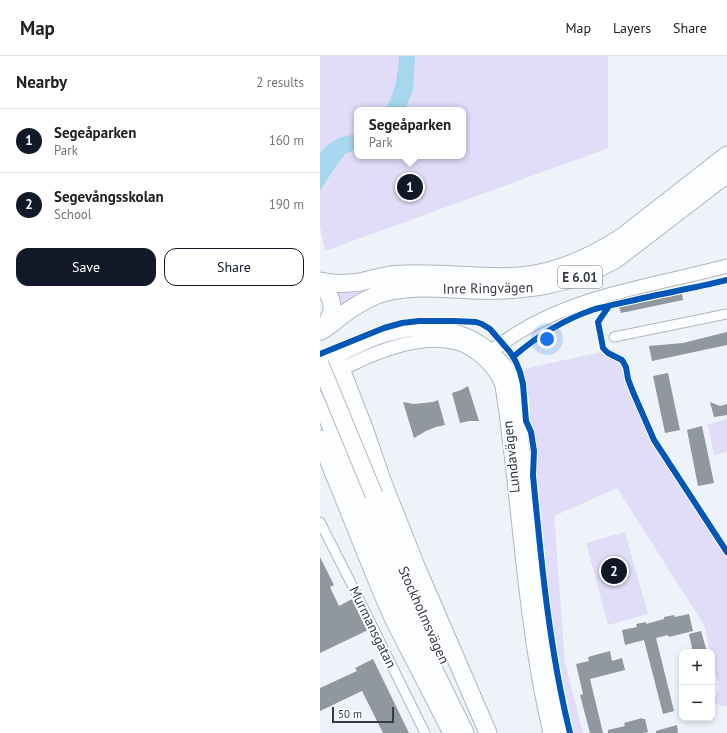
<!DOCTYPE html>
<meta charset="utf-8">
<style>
:root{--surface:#fff;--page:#f2f2f2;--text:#222;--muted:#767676;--line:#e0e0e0;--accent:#111827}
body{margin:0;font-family:"PT Sans",sans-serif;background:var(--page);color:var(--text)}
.controls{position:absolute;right:12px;bottom:12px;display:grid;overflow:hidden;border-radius:8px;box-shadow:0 2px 6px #0003}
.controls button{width:36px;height:36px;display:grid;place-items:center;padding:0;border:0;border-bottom:1px solid var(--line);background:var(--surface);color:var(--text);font:20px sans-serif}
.scale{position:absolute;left:12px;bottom:10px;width:62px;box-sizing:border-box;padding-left:4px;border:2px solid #343a46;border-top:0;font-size:11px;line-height:14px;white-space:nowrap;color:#343a46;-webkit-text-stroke:3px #fefefe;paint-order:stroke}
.you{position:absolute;left:227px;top:283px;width:14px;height:14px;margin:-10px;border:3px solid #fff;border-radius:50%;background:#1a73e8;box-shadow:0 0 0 6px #1a73e833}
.badge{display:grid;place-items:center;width:26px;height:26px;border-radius:50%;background:var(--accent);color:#fff;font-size:13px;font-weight:700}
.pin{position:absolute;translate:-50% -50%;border:2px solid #fff;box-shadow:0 1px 4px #0006}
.popup{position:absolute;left:34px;top:51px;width:112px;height:52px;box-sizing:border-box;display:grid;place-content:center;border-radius:8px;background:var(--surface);filter:drop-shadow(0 1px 3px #0005);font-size:13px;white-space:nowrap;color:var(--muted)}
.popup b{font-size:15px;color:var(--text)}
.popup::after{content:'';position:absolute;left:50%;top:100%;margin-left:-8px;border:8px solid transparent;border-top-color:var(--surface)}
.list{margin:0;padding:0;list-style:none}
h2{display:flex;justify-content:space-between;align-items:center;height:52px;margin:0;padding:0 16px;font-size:17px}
h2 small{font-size:13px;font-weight:400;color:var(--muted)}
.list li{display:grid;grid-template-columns:26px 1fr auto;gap:12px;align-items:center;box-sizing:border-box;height:64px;padding:0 16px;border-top:1px solid var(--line)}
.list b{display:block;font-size:15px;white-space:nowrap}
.list p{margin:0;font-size:13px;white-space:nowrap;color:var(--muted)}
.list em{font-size:13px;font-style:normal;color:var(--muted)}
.actions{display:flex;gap:8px;padding:12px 16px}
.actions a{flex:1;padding:9px 0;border:1px solid var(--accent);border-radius:12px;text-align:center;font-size:14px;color:var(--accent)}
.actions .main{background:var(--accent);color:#fff}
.map{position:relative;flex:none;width:407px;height:677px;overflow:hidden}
header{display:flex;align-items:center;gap:24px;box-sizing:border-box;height:56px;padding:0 20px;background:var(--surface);border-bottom:1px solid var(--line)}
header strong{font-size:19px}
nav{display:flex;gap:22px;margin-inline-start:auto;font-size:14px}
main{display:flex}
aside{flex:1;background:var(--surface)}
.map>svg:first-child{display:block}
.green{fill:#e1dcf7;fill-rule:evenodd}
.water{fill:#a7d7ee}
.building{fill:#91979e}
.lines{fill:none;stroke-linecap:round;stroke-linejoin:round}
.street-casing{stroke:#b1b6be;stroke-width:11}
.secondary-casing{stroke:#b1b6be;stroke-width:15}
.highway-casing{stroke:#b1b6be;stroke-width:19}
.street{stroke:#fcfdfe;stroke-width:9}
.secondary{stroke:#fcfdfe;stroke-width:13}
.highway{stroke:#fcfdfe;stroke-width:17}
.highway-bridge-casing{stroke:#b1b6be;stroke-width:19;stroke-linecap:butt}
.highway-bridge{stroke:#fcfdfe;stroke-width:17}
.cycleway-casing{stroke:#fefefe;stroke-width:8}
.cycleway{stroke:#0057b8;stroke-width:6}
.labels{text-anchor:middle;stroke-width:4;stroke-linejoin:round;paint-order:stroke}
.shield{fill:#fefefe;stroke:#71757d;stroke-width:1}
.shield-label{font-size:13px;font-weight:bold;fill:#343a46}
.street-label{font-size:14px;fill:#343a46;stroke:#fefefe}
</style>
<header>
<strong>Map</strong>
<nav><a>Map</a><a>Layers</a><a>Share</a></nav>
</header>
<main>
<aside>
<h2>Nearby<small>2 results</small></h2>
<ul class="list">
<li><span class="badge">1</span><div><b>Segeåparken</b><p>Park</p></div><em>160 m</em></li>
<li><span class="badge">2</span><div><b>Segevångsskolan</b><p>School</p></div><em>190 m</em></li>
</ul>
<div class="actions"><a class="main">Save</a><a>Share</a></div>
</aside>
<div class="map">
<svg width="407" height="677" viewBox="0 0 407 677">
<rect width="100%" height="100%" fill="#eef2f9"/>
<path class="green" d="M 0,0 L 288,0 L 288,92 L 5,195 L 0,170 ZM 37,54 L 143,54 L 143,100 L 37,100 Z
M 58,227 L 60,234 L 21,254 L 14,234 Z
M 282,296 L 302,307 L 311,336 L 331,381 L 407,499 L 407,648 L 406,651 L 393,647 L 399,632 L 392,604 L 392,596 L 390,596 L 384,569 L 297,432 L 234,460 L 245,607 L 263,677 L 254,677 L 233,573 L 217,422 L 216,390 L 210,364 L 209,342 L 203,313 Z
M 407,363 L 407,396 L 394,399 L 388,368 Z
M 305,476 L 328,558 L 288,569 L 266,487 Z"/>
<path class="water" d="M 79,0 L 95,0 L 93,34 L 85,54 L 65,54 C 75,37 78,20 79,0 Z
M 37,76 L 37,93 L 25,98 L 10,119 L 0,135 L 0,98 L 7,89 L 21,81 L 32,79 Z"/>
<path class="building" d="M 362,238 L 363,244 L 301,257 L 299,251 Z
M 407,276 L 407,289 L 332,305 L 329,290 L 363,287 Z
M 348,317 L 360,374 L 345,377 L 333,320 Z
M 148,330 L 159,365 L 149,365 L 140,367 L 132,337 L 141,334 Z
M 118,344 L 125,369 L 116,371 L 106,375 L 94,382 L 83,346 L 94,348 L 104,347 L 113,346 Z
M 390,346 L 400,350 L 407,348 L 407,359 L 394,361 Z
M 382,370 L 394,427 L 378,430 L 367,374 Z
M 0,501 L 14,529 L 10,531 L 19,550 L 32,543 L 48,574 L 0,597 Z
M 369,558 L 373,575 L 349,581 L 348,579 L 336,582 L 354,655 L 343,658 L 324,584 L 305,589 L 302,574 L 317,571 L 316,568 L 326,566 L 326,568 L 344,563 L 344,561 L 354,559 L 355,561 Z
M 381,575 L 387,596 L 373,596 L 369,578 Z
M 290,595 L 292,605 L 302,602 L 305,614 L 270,623 L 283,677 L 270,677 L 260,639 L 263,638 L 256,608 L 269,605 L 268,601 Z
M 53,603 L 89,677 L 63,677 L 42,635 L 0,655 L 0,632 L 37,615 L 35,612 Z
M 322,662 L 323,663 L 325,663 L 328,676 L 323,677 L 288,677 L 288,674 L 305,670 L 304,667 Z
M 357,669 L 358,677 L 336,677 L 336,675 Z"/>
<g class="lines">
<g class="street-casing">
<path id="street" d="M 294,281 L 407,258
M 0,466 L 36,537 L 105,677"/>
</g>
<g class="secondary-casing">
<path id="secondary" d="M 167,300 C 175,291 185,285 196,278 C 259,238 336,229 407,210
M 5,306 C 25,297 45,285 66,279 C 105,267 148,269 177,301 C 181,304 184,308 187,312 C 193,322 195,333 197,344 C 211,455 217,568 243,677
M 14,316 C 25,312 36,306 47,301 C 73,290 109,279 137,287 C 145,289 152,294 159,299 C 168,306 177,317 181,327 C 183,332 183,338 184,343 C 200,454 204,567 230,677"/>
</g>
<g class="highway-casing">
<path id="highway" d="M 0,225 C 10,227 20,228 30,227 C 40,227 50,223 60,221 C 68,219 76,218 84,218 C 123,216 162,223 200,220 C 237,217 271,201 302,181 L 407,99
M 0,228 C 16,243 15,256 3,273
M 1,275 C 11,269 19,262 28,255 C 37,249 47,243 57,239 C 87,228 121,233 151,234 C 205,236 247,230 295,204 L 407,118
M 12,302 L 21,313 L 44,372 L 63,427 L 96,510 L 168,677
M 0,344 L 42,446 L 63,501 L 102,589 L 145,677
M 0,383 L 60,532 L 74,564 L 132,677
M 54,439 L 74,491 L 119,594"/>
</g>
<use href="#street" class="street"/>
<use href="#secondary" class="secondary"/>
<use href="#highway" class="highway"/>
<g class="highway-bridge-casing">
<path id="highway-bridge" d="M 0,308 L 54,439"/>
</g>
<use href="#highway-bridge" class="highway-bridge"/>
<g class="cycleway-casing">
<path id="cycleway" d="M 289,250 L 278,266 L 283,292 L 288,297 L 302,304 L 306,311 L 308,323 L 313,336 L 334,384 L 407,496
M 0,298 L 64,272 L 82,267 L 99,265 L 134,265 L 156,266 L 162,268 L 170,273 L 190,296 L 196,306 L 200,316 L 203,328 L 206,365 L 211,376 L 214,395 L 213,419 L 214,430 C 222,513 230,596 250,677
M 193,301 C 216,281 245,263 275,253 C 290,249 307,246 323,242 C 351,236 379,231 407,224"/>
</g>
<use href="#cycleway" class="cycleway"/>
</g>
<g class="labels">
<rect class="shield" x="238" y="210" width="44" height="22" rx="3"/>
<g class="shield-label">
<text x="260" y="226">E 6.01</text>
</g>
<g class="street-label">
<text transform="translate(168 232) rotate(-1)" y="5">Inre Ringvägen</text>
<text transform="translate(191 401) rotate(-96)" y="5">Lundavägen</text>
<text transform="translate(104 559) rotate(66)" y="5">Stockholmsvägen</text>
<text transform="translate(53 571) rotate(64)" y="5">Murmansgatan</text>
</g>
</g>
</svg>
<div class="controls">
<button>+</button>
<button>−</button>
</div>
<div class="scale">50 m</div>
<div class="you"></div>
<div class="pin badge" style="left:90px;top:131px">1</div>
<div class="popup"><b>Segeåparken</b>Park</div>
<div class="pin badge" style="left:294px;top:515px">2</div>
</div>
</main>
